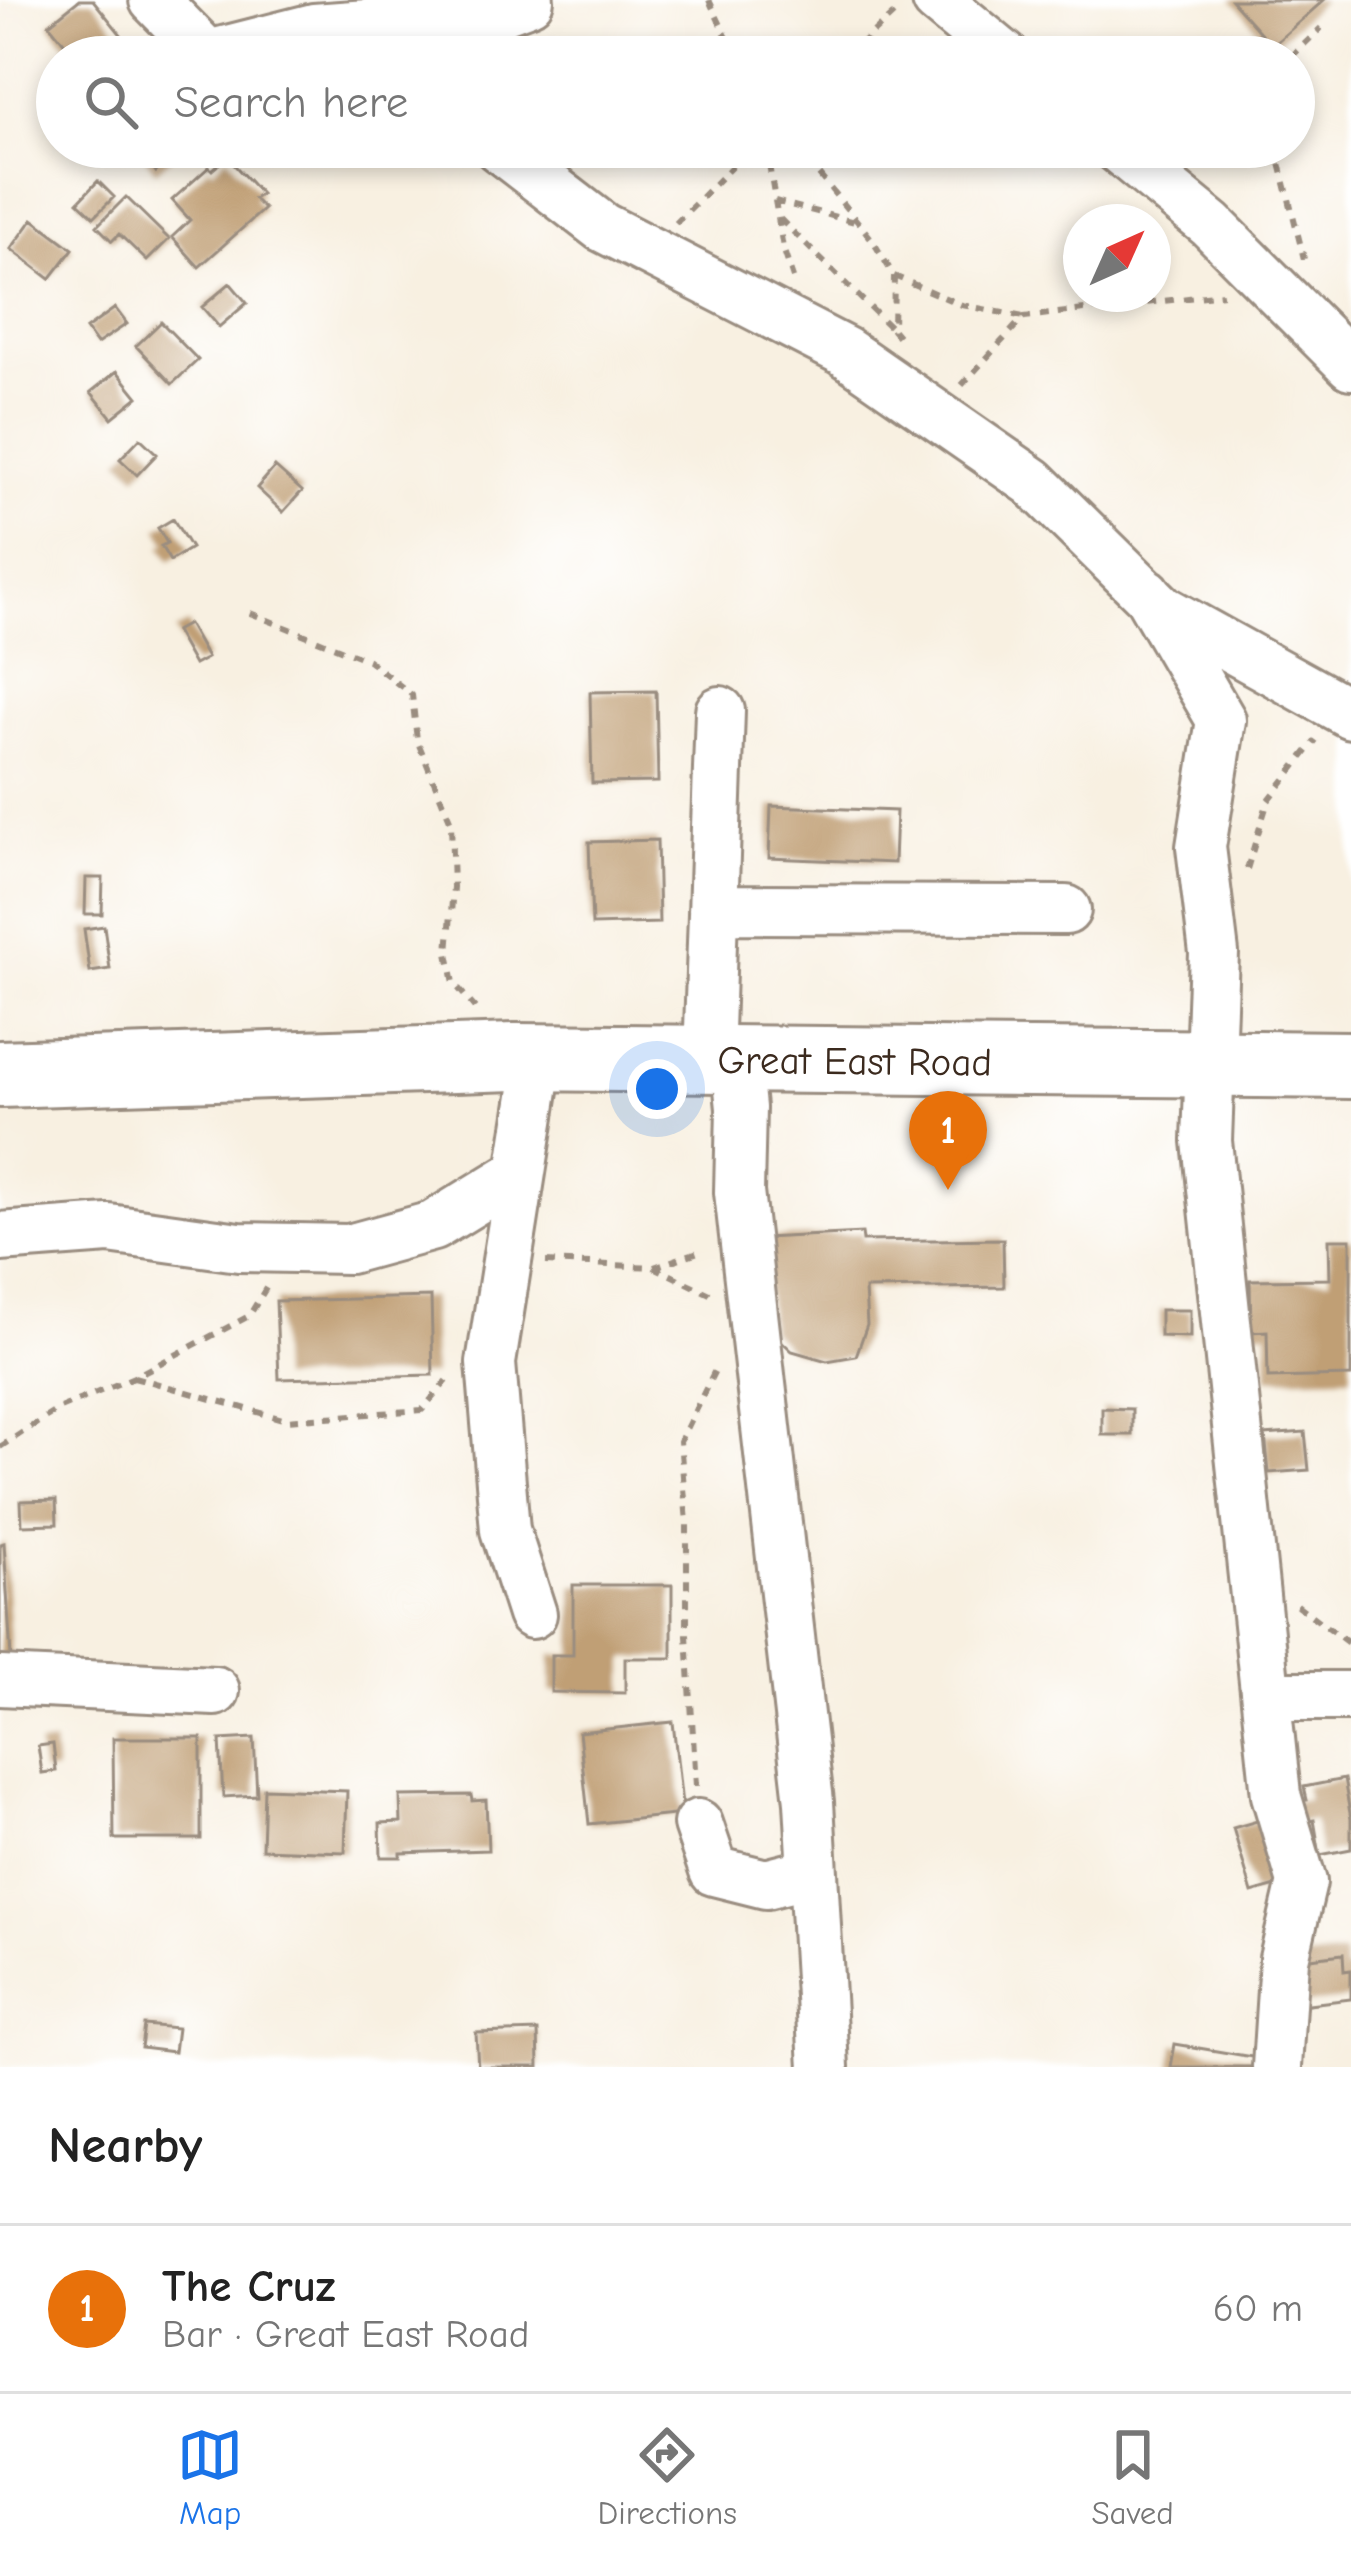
<!DOCTYPE html>
<meta charset="utf-8">
<style>
:root{--surface:#fff;--page:#f2f2f2;--text:#222;--muted:#767676;--line:#e0e0e0;--accent:#1a73e8}
body{margin:0;font-family:"Comic Neue",sans-serif;background:var(--page);color:var(--text)}
.compass{position:absolute;left:1063px;top:204px;width:108px;height:108px;border-radius:50%;background:var(--surface);box-shadow:0 6px 18px #0003;rotate:45deg}
.you{position:absolute;left:657px;top:1089px;width:42px;height:42px;margin:-30px;border:9px solid #fff;border-radius:50%;background:#1a73e8;box-shadow:0 0 0 18px #1a73e833}
.badge{display:grid;place-items:center;width:78px;height:78px;border-radius:50%;background:var(--accent);color:#fff;font-size:39px;font-weight:700}
.pin{position:absolute;translate:-50% -99px;filter:drop-shadow(0 3px 6px #0008)}
.pin::after{content:'';position:absolute;top:63px;width:42px;height:36px;background:inherit;clip-path:polygon(0 0,100% 0,50% 100%)}
.list{margin:0;padding:0;list-style:none}
h2{display:flex;justify-content:space-between;align-items:center;height:156px;margin:0;padding:0 48px;font-size:51px}
h2 small{font-size:39px;font-weight:400;color:var(--muted)}
.list li{display:grid;grid-template-columns:78px 1fr auto;gap:36px;align-items:center;box-sizing:border-box;height:168px;padding:0 48px;border-top:3px solid var(--line)}
.list b{display:block;font-size:45px;white-space:nowrap}
.list p{margin:0;font-size:39px;white-space:nowrap;color:var(--muted)}
.list em{font-size:39px;font-style:normal;color:var(--muted)}
.icon{flex:none;width:66px;height:66px;fill:none;stroke:currentColor;stroke-width:2;stroke-linecap:round;stroke-linejoin:round}
.map{position:relative;flex:none;width:1351px;height:2067px;overflow:hidden}
.search{position:absolute;background:var(--surface);box-shadow:0 6px 18px #0003;left:36px;right:36px;top:36px;height:132px;display:flex;align-items:center;gap:30px;box-sizing:border-box;padding:0 42px;border-radius:66px;color:var(--muted);font-size:45px}
.sheet{height:324px;background:var(--surface)}
nav{display:flex;justify-content:space-around;align-items:center;box-sizing:border-box;height:168px;border-top:3px solid var(--line);background:var(--surface);font-size:33px;color:var(--muted)}
nav a{display:grid;justify-items:center;gap:6px}
nav .on{color:var(--accent)}
.map>svg:first-child{display:block}
.building{fill:#c09f74}
.lines{fill:none;stroke-linecap:round;stroke-linejoin:round}
.minor-casing{stroke:#9a8d80;stroke-width:54}
.highway-casing{stroke:#9a8d80;stroke-width:72}
.path{stroke:#9a8d80;stroke-width:6;stroke-dasharray:9 9;stroke-linecap:butt}
.minor{stroke:#fff;stroke-width:48}
.highway{stroke:#fff;stroke-width:66}
.labels{text-anchor:middle;stroke-width:10;stroke-linejoin:round;paint-order:stroke}
.street-label{font-size:39px;fill:#3b2a1e;stroke:#fff}
</style>
<div class="map">
<svg width="1351" height="2067" viewBox="0 0 1351 2067">
<rect width="100%" height="100%" fill="#fff"/>
<filter id="ink" filterUnits="userSpaceOnUse"><feTurbulence type="fractalNoise" baseFrequency=".00833" numOctaves="2"/><feDisplacementMap in="SourceGraphic" scale="24" xChannelSelector="R" yChannelSelector="G"/><feConvolveMatrix kernelMatrix="1 2 1 2 8 2 1 2 1" color-interpolation-filters="sRGB"/></filter>
<filter id="wash" filterUnits="userSpaceOnUse"><feTurbulence type="fractalNoise" baseFrequency=".004" numOctaves="4" result="noise"/><feDisplacementMap in="SourceGraphic" scale="48" xChannelSelector="R" yChannelSelector="G"/><feGaussianBlur stdDeviation="2.7" result="paint"/><feColorMatrix in="noise" values="0 0 0 0 0 0 0 0 0 0 0 0 0 0 0 0 0 1.4 0 .05"/><feComposite in="paint" operator="in"/></filter>
<g filter="url(#wash)">
<rect width="100%" height="100%" fill="#f8f0e1"/>
<g id="blocks">
<path class="building" d="M 79,0 L 93,0 L 123,37 L 99,57 L 76,57 L 49,24 Z
M 1231,0 L 1324,0 L 1272,46 Z
M 137,147 L 183,147 L 156,172 Z
M 227,157 L 261,194 L 254,199 L 264,209 L 199,267 L 172,237 L 190,220 L 172,200 L 209,167 L 212,170 Z
M 98,181 L 114,197 L 94,217 L 78,202 Z
M 126,197 L 169,239 L 147,261 L 119,234 L 112,241 L 97,226 Z
M 33,219 L 73,249 L 50,279 L 11,249 Z
M 230,283 L 247,303 L 219,327 L 202,307 Z
M 115,308 L 127,324 L 97,344 L 86,329 Z
M 161,322 L 198,360 L 172,384 L 136,346 Z
M 117,371 L 138,397 L 112,418 L 91,392 Z
M 140,438 L 157,454 L 137,475 L 120,459 Z
M 275,467 L 302,491 L 283,512 L 257,488 Z
M 173,519 L 191,548 L 170,561 L 161,546 L 167,543 L 158,528 Z
M 188,624 L 207,658 L 194,665 L 175,631 Z
M 656,691 L 658,782 L 592,783 L 590,692 Z
M 771,806 L 896,811 L 894,863 L 769,858 Z
M 657,840 L 659,923 L 592,925 L 589,842 Z
M 86,878 L 103,878 L 102,914 L 85,914 Z
M 104,926 L 110,969 L 90,972 L 84,929 Z
M 862,1233 L 863,1241 L 1003,1239 L 1004,1287 L 865,1289 L 867,1325 L 856,1356 L 827,1361 L 792,1351 L 770,1330 L 764,1238 Z
M 1329,1239 L 1351,1239 L 1351,1376 L 1268,1378 L 1267,1331 L 1251,1332 L 1250,1280 L 1330,1279 Z
M 431,1297 L 433,1375 L 279,1379 L 276,1301 Z
M 1160,1310 L 1190,1310 L 1190,1337 L 1160,1336 Z
M 1102,1408 L 1132,1409 L 1132,1435 L 1102,1435 Z
M 1305,1432 L 1309,1470 L 1269,1473 L 1265,1435 Z
M 56,1500 L 57,1524 L 22,1525 L 21,1501 Z
M 4,1543 L 11,1657 L 0,1657 L 0,1544 Z
M 573,1585 L 672,1585 L 672,1658 L 625,1658 L 625,1693 L 551,1692 L 551,1655 L 573,1655 Z
M 673,1722 L 683,1814 L 589,1824 L 579,1732 Z
M 113,1738 L 201,1738 L 201,1839 L 114,1839 Z
M 254,1738 L 257,1795 L 223,1797 L 220,1740 Z
M 53,1744 L 56,1771 L 42,1773 L 38,1746 Z
M 1344,1779 L 1351,1819 L 1351,1849 L 1320,1855 L 1314,1820 L 1296,1823 L 1292,1802 L 1307,1800 L 1304,1787 Z
M 264,1788 L 347,1791 L 345,1852 L 262,1849 Z
M 471,1795 L 472,1801 L 486,1800 L 488,1850 L 401,1853 L 401,1857 L 381,1857 L 380,1823 L 401,1822 L 400,1796 Z
M 1274,1816 L 1293,1881 L 1252,1893 L 1233,1828 Z
M 1343,1954 L 1344,1971 L 1351,1970 L 1351,1999 L 1300,2005 L 1294,1960 Z
M 144,2025 L 177,2028 L 174,2052 L 141,2048 Z
M 538,2031 L 539,2067 L 478,2067 L 476,2033 Z
M 1175,2044 L 1264,2059 L 1263,2067 L 1171,2067 Z"/>
</g>
</g>
<g filter="url(#ink)">
<use href="#blocks" fill-opacity="0" stroke="#9a8d80" stroke-width="3"/>
<g class="lines">
<g class="minor-casing">
<path id="minor" d="M 154,0 L 208,55 L 314,28 L 489,15 L 529,0
M 937,0 L 1006,57
M 498,147 L 602,227 L 844,351 L 1033,482 L 1163,610 L 1351,714
M 1116,147 L 1211,225 L 1351,365
M 1147,593 L 1221,720 L 1201,847 L 1214,953 L 1207,1141 L 1276,1795 L 1302,1882 L 1284,1959 L 1277,2067
M 713,909 L 1066,910
M 708,1059 L 720,711
M 736,1059 L 741,1108 L 739,1192 L 809,1802 L 824,2067
M 0,1237 L 109,1229 L 239,1247 L 349,1249 L 433,1226 L 521,1172
M 532,1614 L 505,1530 L 491,1363 L 539,1058
M 0,1681 L 215,1691
M 1266,1696 L 1351,1696
M 698,1824 L 714,1871 L 766,1884 L 813,1872"/>
</g>
<g class="highway-casing">
<g id="highway">
<path id="s1" d="M 0,1074 L 515,1057 L 1351,1065"/>
</g>
</g>
<path class="path" d="M 709,0 L 736,57
M 847,57 L 897,11
M 1291,57 L 1321,28
M 766,147 L 783,248 L 793,278
M 796,147 L 871,238 L 894,276 L 893,330 L 898,336
M 1276,147 L 1304,259
M 775,201 L 855,222
M 780,219 L 893,330
M 676,223 L 751,147
M 894,276 L 962,305 L 1024,317
M 962,385 L 1024,317 L 1223,294
M 250,613 L 368,660 L 412,695 L 417,740 L 451,822 L 453,887 L 448,953 L 454,983 L 475,1008
M 1247,869 L 1268,801 L 1316,740
M 546,1262 L 654,1267 L 704,1250
M 654,1267 L 710,1294
M 134,1377 L 286,1420 L 422,1410 L 451,1376
M 0,1447 L 60,1408 L 134,1377 L 249,1316 L 266,1288
M 1297,1605 L 1351,1645
M 696,1786 L 687,1635 L 687,1523 L 680,1441 L 718,1364"/>
<use href="#minor" class="minor"/>
<use href="#highway" class="highway"/>
</g>
</g>
<g class="labels">
<g class="street-label">
<text dy="14" stroke="none"><textPath href="#s1" startOffset="855">Great East Road</textPath></text>
</g>
</g>
</svg>
<svg class="compass" viewBox="-18 -18 36 36"><path d="M0-13l5 13h-10z" fill="#e53935"/><path d="M0 13l5-13h-10z" fill="#767676"/></svg>
<div class="you"></div>
<div class="pin badge" style="left:948px;top:1190px;background:#e8710a">1</div>
<div class="search"><svg class="icon" aria-label="search" viewBox="0 0 24 24"><circle cx="10" cy="10" r="6"/><path d="M15 15l6 6"/></svg>Search here</div>
</div>
<section class="sheet">
<h2>Nearby<small></small></h2>
<ul class="list">
<li><span class="badge" style="background:#e8710a">1</span><div><b>The Cruz</b><p>Bar · Great East Road</p></div><em>60 m</em></li>
</ul>
</section>
<nav>
<a class="on"><svg class="icon" aria-label="map" viewBox="0 0 24 24"><path d="M3 6l6-2 6 2 6-2v14l-6 2-6-2-6 2zM9 4v14M15 6v14"/></svg>Map</a>
<a><svg class="icon" aria-label="directions" viewBox="0 0 24 24"><path d="M12 3l9 9-9 9-9-9zM9 14v-3h6M13 9l2 2-2 2"/></svg>Directions</a>
<a><svg class="icon" aria-label="saved" viewBox="0 0 24 24"><path d="M7 4h10v16l-5-4-5 4z"/></svg>Saved</a>
</nav>
